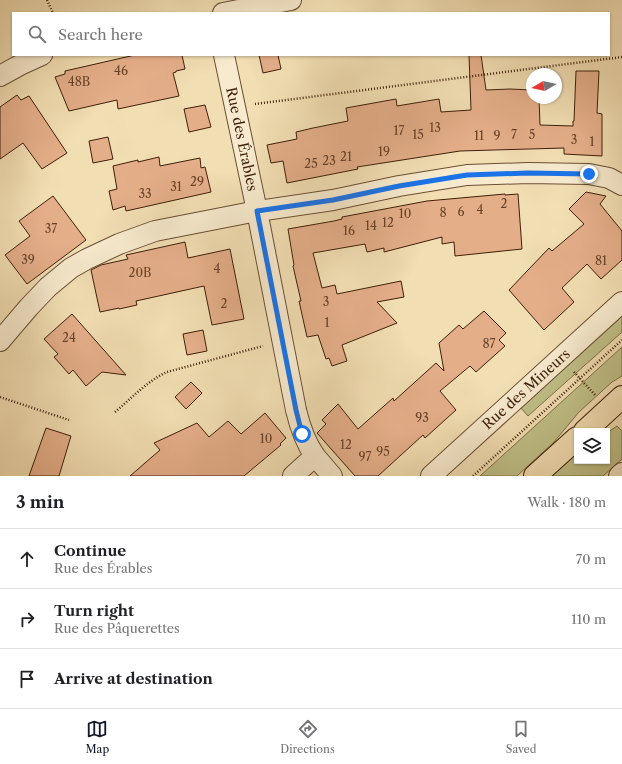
<!DOCTYPE html>
<meta charset="utf-8">
<style>
:root{--surface:#fff;--page:#f2f2f2;--text:#202124;--muted:#757577;--line:#e0e0e0;--accent:#111827}
body{margin:0;font-family:"Libre Caslon Text",serif;background:var(--page);color:var(--text)}
.controls{position:absolute;right:12px;bottom:12px;display:grid;overflow:hidden;border-radius:0px;box-shadow:0 1px 3px #0004}
.controls button{width:36px;height:36px;display:grid;place-items:center;padding:0;border:0;border-bottom:1px solid var(--line);background:var(--surface);color:var(--text);font:20px sans-serif}
.compass{position:absolute;left:526px;top:68px;width:36px;height:36px;border-radius:50%;background:var(--surface);box-shadow:0 1px 3px #0004;rotate:261deg}
.stop{position:absolute;width:12px;height:12px;margin:-9px;border:3px solid #1a73e8;border-radius:50%;background:#fff}
.stop.end{background:#1a73e8;border-color:#fff;box-shadow:0 1px 4px #0008}
.list{margin:0;padding:0;list-style:none}
h2{display:flex;justify-content:space-between;align-items:center;height:52px;margin:0;padding:0 16px;font-size:17px}
h2 small{font-size:13px;font-weight:400;color:var(--muted)}
.list li{display:grid;grid-template-columns:26px 1fr auto;gap:12px;align-items:center;box-sizing:border-box;height:60px;padding:0 16px;border-top:1px solid var(--line)}
.list b{display:block;font-size:15px;white-space:nowrap}
.list p{margin:0;font-size:13px;white-space:nowrap;color:var(--muted)}
.list em{font-size:13px;font-style:normal;color:var(--muted)}
.icon{flex:none;width:22px;height:22px;fill:none;stroke:currentColor;stroke-width:2;stroke-linecap:round;stroke-linejoin:round}
.map{position:relative;flex:none;width:622px;height:476px;overflow:hidden}
.search{position:absolute;background:var(--surface);box-shadow:0 1px 3px #0004;left:12px;right:12px;top:12px;height:44px;display:flex;align-items:center;gap:10px;box-sizing:border-box;padding:0 14px;border-radius:0px;color:var(--muted);font-size:15px}
.sheet{height:232px;background:var(--surface)}
nav{display:flex;justify-content:space-around;align-items:center;box-sizing:border-box;height:56px;border-top:1px solid var(--line);background:var(--surface);font-size:11px;color:var(--muted)}
nav a{display:grid;justify-items:center;gap:2px}
nav .on{color:var(--accent)}
.map>svg:first-child{display:block}
.green{fill:#c0c088;stroke:#7f7049}
.building{fill:#e4ae89;stroke:#3e1f0a}
.lines{fill:none;stroke-linecap:round;stroke-linejoin:round}
.street-casing{stroke:#6b4f34;stroke-width:22}
.highway-casing{stroke:#3e1f0a;stroke-width:24}
.path{stroke:#3e1f0a;stroke-width:2.5;stroke-dasharray:1 2;stroke-linecap:butt}
.street{stroke:#f7eace;stroke-width:20}
.highway{stroke:#f2deb3;stroke-width:22}
.route{stroke:#1a73e8;stroke-width:5}
.labels{text-anchor:middle;stroke-width:3.5;stroke-linejoin:round;paint-order:stroke}
.number-label{font-size:12px;fill:#68432a}
.street-label{font-size:14px;fill:#3e1f0a;stroke:#f7eace}
</style>
<div class="map">
<svg width="622" height="476" viewBox="0 0 622 476">
<rect width="100%" height="100%" fill="#f2deb3"/>
<filter id="stains"><feTurbulence type="fractalNoise" baseFrequency=".005" numOctaves="4"/><feColorMatrix values="0 0 0 0 .2 0 0 0 0 .09 0 0 0 0 .02 0 0 0 .5 -.17"/></filter>
<radialGradient id="worn" r=".72"><stop offset=".6" stop-color="#630" stop-opacity="0"/><stop offset="1" stop-color="#630" stop-opacity=".3"/></radialGradient>
<path class="green" d="M 622,315 L 622,332 L 528,416 L 521,408 Z
M 622,347 L 622,376 L 612,382 L 579,412 L 554,442 L 517,476 L 480,476 Z
M 617,426 L 622,431 L 622,459 L 603,476 L 551,476 L 577,453 L 577,461 L 607,461 L 607,433 Z"/>
<path class="building" d="M 135,55 L 182,55 L 185,69 L 176,71 L 176,72 L 173,73 L 179,96 L 118,109 L 117,100 L 69,111 L 55,77 L 65,74 L 65,71 Z
M 259,55 L 278,55 L 281,69 L 263,73 Z
M 469,55 L 481,55 L 486,90 L 510,89 L 532,90 L 532,98 L 539,98 L 540,125 L 573,126 L 573,121 L 574,121 L 576,71 L 599,71 L 597,113 L 602,114 L 602,156 L 564,154 L 564,148 L 460,151 L 357,167 L 358,169 L 287,183 L 283,161 L 271,163 L 267,145 L 297,139 L 296,132 L 313,128 L 348,121 L 346,108 L 396,99 L 397,106 L 439,99 L 441,112 L 471,110 Z
M 17,95 L 21,100 L 29,96 L 67,153 L 42,169 L 23,143 L 0,159 L 0,107 Z
M 205,105 L 211,127 L 189,132 L 184,109 Z
M 108,137 L 113,159 L 93,163 L 89,141 Z
M 159,157 L 160,166 L 200,158 L 201,168 L 205,167 L 211,192 L 126,211 L 125,206 L 113,210 L 109,191 L 117,189 L 113,166 L 138,160 L 138,162 Z
M 586,192 L 606,196 L 600,204 L 622,231 L 622,260 L 601,279 L 587,264 L 562,288 L 574,302 L 544,330 L 509,290 L 549,248 L 552,251 L 584,224 L 569,209 Z
M 505,194 L 505,195 L 518,194 L 522,249 L 455,256 L 454,242 L 442,244 L 442,237 L 384,252 L 384,248 L 367,252 L 365,244 L 313,253 L 322,288 L 335,285 L 337,294 L 401,281 L 404,297 L 377,302 L 397,323 L 342,345 L 347,361 L 332,366 L 329,358 L 326,359 L 318,335 L 307,337 L 299,301 L 301,301 L 293,266 L 294,265 L 288,229 L 334,221 L 342,219 L 342,217 L 427,201 Z
M 53,196 L 86,240 L 27,284 L 5,255 L 30,236 L 19,221 Z
M 185,242 L 188,258 L 230,249 L 244,319 L 212,325 L 204,286 L 136,301 L 137,305 L 119,309 L 119,308 L 100,312 L 91,270 L 101,265 L 128,259 L 126,255 Z
M 484,311 L 506,333 L 499,340 L 505,346 L 476,372 L 470,366 L 440,391 L 456,410 L 425,438 L 423,435 L 378,476 L 355,476 L 317,433 L 326,424 L 322,420 L 338,404 L 358,429 L 393,398 L 394,401 L 436,363 L 444,371 L 439,343 L 459,325 L 463,329 Z
M 72,314 L 103,349 L 126,375 L 102,372 L 86,386 L 73,370 L 69,374 L 54,357 L 58,354 L 44,339 Z
M 203,330 L 207,351 L 187,355 L 183,334 Z
M 191,382 L 202,393 L 186,409 L 175,397 Z
M 265,413 L 286,438 L 280,444 L 281,445 L 244,476 L 130,476 L 160,450 L 154,443 L 197,423 L 209,437 L 228,421 L 241,434 Z
M 46,428 L 71,436 L 59,476 L 29,476 Z"/>
<g class="lines">
<g class="street-casing">
<path id="street" d="M 223,13 L 291,0
M 224,55 L 257,211 L 296,410 C 300,427 305,442 315,456
M 0,76 L 20,65 L 42,55
M 0,341 L 29,307 L 48,287 L 71,268 L 87,259 L 119,244 L 155,231 L 252,212 L 333,200 L 399,186 L 467,175 L 528,173 L 589,174 L 609,178 L 622,185
M 293,476 L 315,456 L 332,476
M 431,476 L 622,302
M 619,476 L 622,473"/>
</g>
<g class="highway-casing">
<path id="highway" d="M 585,431 L 622,397
M 535,476 L 577,438"/>
</g>
<path class="path" d="M 47,0 L 53,13
M 255,104 L 622,57
M 574,372 L 595,395
M 0,397 L 69,420
M 115,412 C 132,398 147,381 167,372 L 263,346
M 473,476 L 622,340"/>
<use href="#street" class="street"/>
<use href="#highway" class="highway"/>
</g>
<g class="lines">
<path class="route" d="M 302,434 L 296,410 L 257,211 L 333,200 L 399,186 L 467,175 L 528,173 L 589,174"/>
</g>
<g class="labels">
<g class="number-label">
<text x="121" y="75">46</text>
<text x="79" y="86">48B</text>
<text x="435" y="132">13</text>
<text x="399" y="135">17</text>
<text x="418" y="139">15</text>
<text x="514" y="139">7</text>
<text x="532" y="139">5</text>
<text x="479" y="140">11</text>
<text x="497" y="140">9</text>
<text x="574" y="144">3</text>
<text x="592" y="146">1</text>
<text x="384" y="156">19</text>
<text x="346" y="161">21</text>
<text x="329" y="165">23</text>
<text x="311" y="168">25</text>
<text x="197" y="186">29</text>
<text x="176" y="191">31</text>
<text x="145" y="198">33</text>
<text x="504" y="208">2</text>
<text x="480" y="214">4</text>
<text x="461" y="216">6</text>
<text x="443" y="217">8</text>
<text x="405" y="218">10</text>
<text x="388" y="227">12</text>
<text x="371" y="230">14</text>
<text x="51" y="233">37</text>
<text x="349" y="235">16</text>
<text x="28" y="264">39</text>
<text x="601" y="265">81</text>
<text x="217" y="273">4</text>
<text x="140" y="277">20B</text>
<text x="326" y="306">3</text>
<text x="224" y="308">2</text>
<text x="327" y="327">1</text>
<text x="69" y="342">24</text>
<text x="489" y="348">87</text>
<text x="422" y="422">93</text>
<text x="266" y="443">10</text>
<text x="346" y="449">12</text>
<text x="383" y="456">95</text>
<text x="365" y="461">97</text>
</g>
<g class="street-label">
<text transform="translate(242 139) rotate(78)" y="5">Rue des Érables</text>
<text transform="translate(526 389) rotate(-42)" y="5">Rue des Mineurs</text>
</g>
</g>
<rect width="100%" height="100%" filter="url(#stains)"/>
<rect width="100%" height="100%" fill="url(#worn)"/>
</svg>
<div class="controls">
<button><svg class="icon" aria-label="layers" viewBox="0 0 24 24"><path d="M12 4l9 5-9 5-9-5zM3 14l9 5 9-5"/></svg></button>
</div>
<svg class="compass" viewBox="-18 -18 36 36"><path d="M0-13l5 13h-10z" fill="#e53935"/><path d="M0 13l5-13h-10z" fill="#757577"/></svg>
<div class="stop" style="left:302px;top:434px"></div>
<div class="stop end" style="left:589px;top:174px"></div>
<div class="search"><svg class="icon" aria-label="search" viewBox="0 0 24 24"><circle cx="10" cy="10" r="6"/><path d="M15 15l6 6"/></svg>Search here</div>
</div>
<section class="sheet">
<h2>3 min<small>Walk · 180 m</small></h2>
<ul class="list">
<li><svg class="icon" aria-label="ahead" viewBox="0 0 24 24"><path d="M12 20V5M6 11l6-6 6 6"/></svg><div><b>Continue</b><p>Rue des Érables</p></div><em>70 m</em></li>
<li><svg class="icon" aria-label="right" viewBox="0 0 24 24"><path d="M7 20v-9h11M14 6l5 5-5 5"/></svg><div><b>Turn right</b><p>Rue des Pâquerettes</p></div><em>110 m</em></li>
<li><svg class="icon" aria-label="arrive" viewBox="0 0 24 24"><path d="M6 21V4h12l-3 4 3 4H6"/></svg><div><b>Arrive at destination</b></div></li>
</ul>
</section>
<nav>
<a class="on"><svg class="icon" aria-label="map" viewBox="0 0 24 24"><path d="M3 6l6-2 6 2 6-2v14l-6 2-6-2-6 2zM9 4v14M15 6v14"/></svg>Map</a>
<a><svg class="icon" aria-label="directions" viewBox="0 0 24 24"><path d="M12 3l9 9-9 9-9-9zM9 14v-3h6M13 9l2 2-2 2"/></svg>Directions</a>
<a><svg class="icon" aria-label="saved" viewBox="0 0 24 24"><path d="M7 4h10v16l-5-4-5 4z"/></svg>Saved</a>
</nav>
